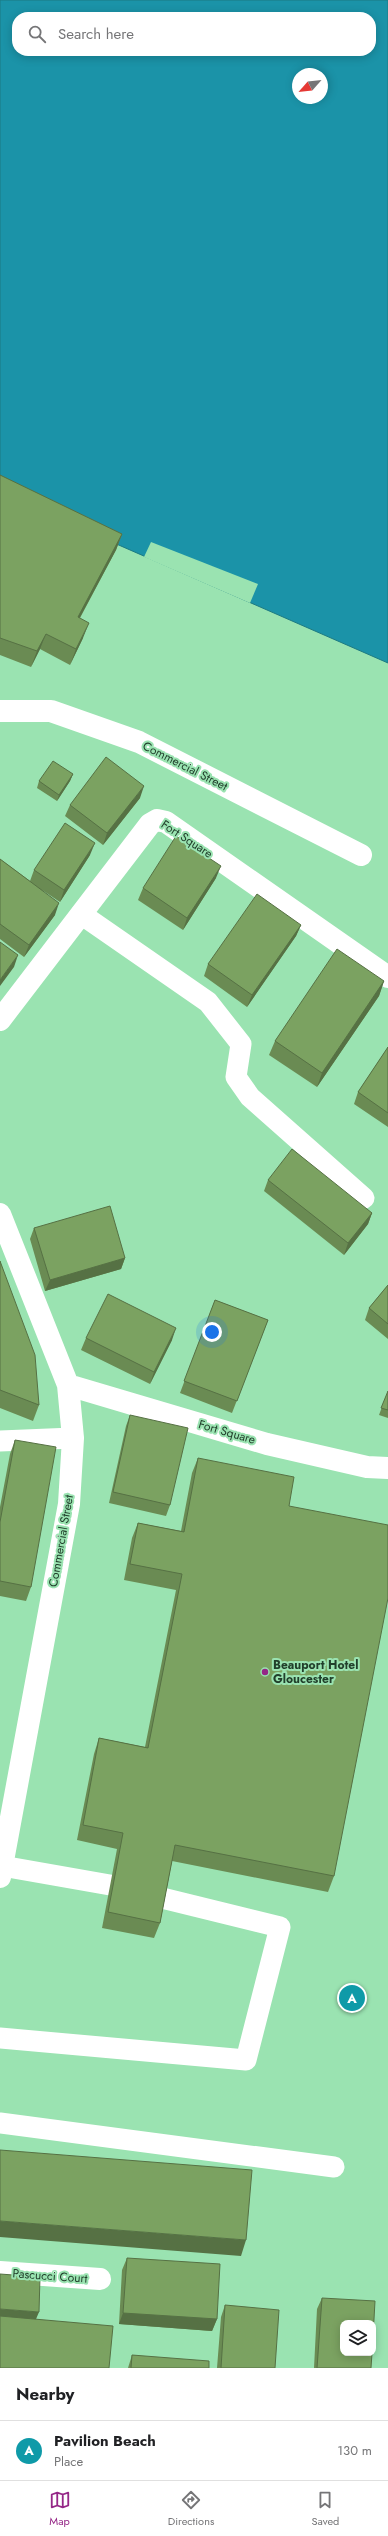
<!DOCTYPE html>
<style>
:root{--surface:#fff;--page:#f2f2f2;--text:#202124;--muted:#757577;--line:#e0e0e0;--accent:#952787}
body{margin:0;font-family:Jost,sans-serif;background:var(--page);color:var(--text)}
.controls{position:absolute;right:12px;bottom:12px;display:grid;overflow:hidden;border-radius:8px;box-shadow:0 2px 10px #0003}
.controls button{width:36px;height:36px;display:grid;place-items:center;padding:0;border:0;border-bottom:1px solid var(--line);background:var(--surface);color:var(--text);font:20px sans-serif}
.compass{position:absolute;left:292px;top:68px;width:36px;height:36px;border-radius:50%;background:var(--surface);box-shadow:0 2px 10px #0003;rotate:243deg}
.you{position:absolute;left:212px;top:1332px;width:14px;height:14px;margin:-10px;border:3px solid #fff;border-radius:50%;background:#1a73e8;box-shadow:0 0 0 6px #1a73e833}
.badge{display:grid;place-items:center;width:26px;height:26px;border-radius:50%;background:var(--accent);color:#fff;font-size:13px;font-weight:700}
.pin{position:absolute;translate:-50% -50%;border:2px solid #fff;box-shadow:0 1px 4px #0006}
.list{margin:0;padding:0;list-style:none}
h2{display:flex;justify-content:space-between;align-items:center;height:52px;margin:0;padding:0 16px;font-size:17px}
h2 small{font-size:13px;font-weight:400;color:var(--muted)}
.list li{display:grid;grid-template-columns:26px 1fr auto;gap:12px;align-items:center;box-sizing:border-box;height:60px;padding:0 16px;border-top:1px solid var(--line)}
.list b{display:block;font-size:15px;white-space:nowrap}
.list p{margin:0;font-size:13px;white-space:nowrap;color:var(--muted)}
.list em{font-size:13px;font-style:normal;color:var(--muted)}
.icon{flex:none;width:22px;height:22px;fill:none;stroke:currentColor;stroke-width:2;stroke-linecap:round;stroke-linejoin:round}
.map{position:relative;flex:none;width:388px;height:2368px;overflow:hidden}
.search{position:absolute;background:var(--surface);box-shadow:0 2px 10px #0003;left:12px;right:12px;top:12px;height:44px;display:flex;align-items:center;gap:10px;box-sizing:border-box;padding:0 14px;border-radius:16px;color:var(--muted);font-size:15px}
.sheet{height:112px;background:var(--surface)}
nav{display:flex;justify-content:space-around;align-items:center;box-sizing:border-box;height:56px;border-top:1px solid var(--line);background:var(--surface);font-size:11px;color:var(--muted)}
nav a{display:grid;justify-items:center;gap:2px}
nav .on{color:var(--accent)}
.map>svg:first-child{display:block}
.water{fill:#1b93a8;stroke:#1d7a82;fill-rule:evenodd}
.pier{fill:#9ae3b1}
.lines{fill:none;stroke-linecap:round;stroke-linejoin:round}
.service{stroke:#fff;stroke-width:21}
.minor{stroke:#fff;stroke-width:22}
.wall{fill:#6a8b53}
.shaded-wall{fill:#567144}
.building{fill:#7ba261;stroke:#567144}
.poi-dot{fill:#952787;stroke:#9ae3b1;stroke-width:1.5}
.labels{text-anchor:middle;stroke-width:4;stroke-linejoin:round;paint-order:stroke}
.street-label{font-size:12px;fill:#213f2b;stroke:#9ae3b1}
.poi-label{font-size:12px;font-weight:bold;fill:#213f2b;stroke:#9ae3b1;text-anchor:start}
</style>
<div class="map">
<svg width="388" height="2368" viewBox="0 0 388 2368">
<rect width="100%" height="100%" fill="#9ae3b1"/>
<path class="water" d="M 0,0 L 388,0 L 388,663 L 0,493 ZM 17,17 L 371,17 L 371,51 L 17,51 ZM 298,74 L 322,74 L 322,98 L 298,98 Z"/>
<path class="pier" d="M 151,542 L 258,584 L 250,603 L 144,557 Z"/>
<g class="lines">
<path class="service" d="M 81,914 L 208,1002 L 241,1044 L 236,1077 L 250,1097 L 364,1198
M 0,1441 L 73,1438
M 2,1866 L 110,1885
M 0,2038 L 246,2060 L 280,1927 L 162,1898
M 0,2123 L 334,2167"/>
<path class="minor" d="M 0,711 L 51,711 L 139,742 L 361,855
M 0,1020 L 150,824 L 157,820 L 166,822 L 388,977
M 0,1214 L 68,1385 L 73,1438 L 69,1504 L 0,1877
M 68,1385 L 267,1444 L 367,1467 L 388,1468
M 0,2272 L 100,2279"/>
</g>
<path class="wall" d="M 0,475 L 122,534 L 116,550 L 80,618 L 83,638 L 70,665 L 40,649 L 31,667 L 0,655 Z
M 73,774 L 70,781 L 57,801 L 37,788 L 39,781 Z
M 140,798 L 103,845 L 65,816 L 70,805 Z
M 90,855 L 60,902 L 42,890 L 55,915 L 24,957 L 0,939 L 0,859 L 30,881 L 34,870 Z
M 216,878 L 183,930 L 138,900 L 143,888 Z
M 301,925 L 296,936 L 247,1007 L 204,976 L 208,964 Z
M 384,981 L 379,996 L 317,1087 L 269,1055 L 275,1041 Z
M 388,1047 L 388,1127 L 354,1104 L 358,1092 Z
M 268,1180 L 372,1213 L 368,1224 L 344,1255 L 264,1191 Z
M 34,1228 L 125,1258 L 121,1269 L 45,1291 L 30,1239 Z
M 0,1261 L 39,1405 L 33,1421 L 0,1408 Z
M 388,1285 L 388,1339 L 365,1320 L 369,1308 Z
M 215,1300 L 268,1320 L 232,1413 L 180,1393 Z
M 86,1338 L 172,1340 L 150,1384 L 81,1350 Z
M 388,1391 L 388,1418 L 379,1415 Z
M 130,1415 L 170,1505 L 166,1516 L 109,1503 L 126,1426 Z
M 15,1440 L 31,1587 L 26,1601 L 0,1596 L 0,1507 L 10,1454 Z
M 198,1458 L 289,1506 L 334,1876 L 328,1892 L 172,1861 L 160,1923 L 154,1938 L 102,1928 L 117,1849 L 77,1840 L 94,1754 L 99,1738 L 145,1747 L 176,1590 L 124,1580 L 132,1538 L 138,1523 L 181,1531 L 192,1473 Z
M 127,2258 L 217,2319 L 212,2331 L 119,2324 L 122,2270 Z
M 322,2298 L 371,2368 L 314,2368 L 317,2309 Z
M 225,2305 L 275,2368 L 217,2368 L 221,2317 Z
M 132,2355 L 209,2368 L 128,2368 Z"/>
<path class="shaded-wall" d="M 122,534 L 116,550 L 72,632 L 78,617 Z
M 89,623 L 83,638 L 70,665 L 76,649 Z
M 46,634 L 40,649 L 31,667 L 37,651 Z
M 73,774 L 70,781 L 57,801 L 59,795 Z
M 144,786 L 140,798 L 103,845 L 107,833 Z
M 95,843 L 90,855 L 60,902 L 64,890 Z
M 221,866 L 216,878 L 183,930 L 187,918 Z
M 59,903 L 55,915 L 24,957 L 29,945 Z
M 301,925 L 296,936 L 247,1007 L 252,995 Z
M 18,955 L 14,967 L 0,986 L 0,980 Z
M 384,981 L 379,996 L 317,1087 L 322,1073 Z
M 372,1213 L 368,1224 L 344,1255 L 348,1243 Z
M 125,1258 L 121,1269 L 45,1291 L 50,1280 Z
M 176,1328 L 172,1340 L 150,1384 L 154,1372 Z
M 0,2221 L 246,2240 L 241,2256 L 0,2237 Z
M 0,2309 L 39,2312 L 34,2324 L 0,2321 Z
M 123,2313 L 217,2319 L 212,2331 L 119,2324 Z"/>
<path class="building" d="M 0,475 L 122,534 L 78,617 L 89,623 L 76,649 L 46,634 L 37,651 L 0,638 Z
M 106,757 L 144,786 L 107,833 L 70,805 Z
M 53,761 L 73,774 L 59,795 L 39,781 Z
M 65,823 L 95,843 L 64,890 L 34,870 Z
M 176,836 L 221,866 L 187,918 L 143,888 Z
M 0,859 L 59,903 L 29,945 L 0,924 Z
M 257,894 L 301,925 L 252,995 L 208,964 Z
M 0,942 L 18,955 L 0,980 Z
M 337,949 L 384,981 L 322,1073 L 275,1041 Z
M 388,1047 L 388,1113 L 358,1092 Z
M 292,1149 L 372,1213 L 348,1243 L 268,1180 Z
M 110,1206 L 125,1258 L 50,1280 L 34,1228 Z
M 0,1261 L 35,1355 L 39,1405 L 0,1390 Z
M 388,1285 L 388,1324 L 369,1308 Z
M 108,1294 L 176,1328 L 154,1372 L 86,1338 Z
M 215,1300 L 268,1320 L 237,1401 L 184,1381 Z
M 388,1391 L 388,1410 L 381,1408 Z
M 130,1415 L 188,1428 L 170,1505 L 113,1492 Z
M 15,1440 L 56,1447 L 31,1587 L 0,1581 L 0,1522 Z
M 198,1458 L 294,1477 L 289,1506 L 388,1525 L 388,1598 L 334,1876 L 175,1845 L 160,1923 L 108,1912 L 123,1833 L 83,1825 L 99,1738 L 148,1748 L 182,1574 L 130,1564 L 138,1523 L 184,1532 Z
M 0,2150 L 252,2170 L 246,2240 L 0,2221 Z
M 127,2258 L 220,2264 L 217,2319 L 123,2313 Z
M 0,2274 L 40,2277 L 39,2312 L 0,2309 Z
M 322,2298 L 375,2301 L 373,2337 L 373,2323 L 343,2323 L 343,2353 L 372,2353 L 371,2368 L 317,2368 Z
M 225,2305 L 279,2310 L 275,2368 L 221,2368 Z
M 0,2316 L 113,2326 L 109,2368 L 0,2368 Z
M 132,2355 L 209,2361 L 209,2368 L 131,2368 Z"/>
<circle class="poi-dot" cx="265" cy="1672" r="4"/>
<g class="labels">
<g class="street-label">
<text transform="translate(185 766) rotate(27)" y="4">Commercial Street</text>
<text transform="translate(187 839) rotate(33)" y="4">Fort Square</text>
<text transform="translate(227 1432) rotate(16)" y="4">Fort Square</text>
<text transform="translate(61 1541) rotate(-80)" y="4">Commercial Street</text>
<text transform="translate(50 2276) rotate(4)" y="4">Pascucci Court</text>
</g>
<g class="poi-label">
<text x="273" y="1669">Beauport Hotel<tspan x="273" dy="14">Gloucester</tspan></text>
</g>
</g>
</svg>
<div class="controls">
<button><svg class="icon" aria-label="layers" viewBox="0 0 24 24"><path d="M12 4l9 5-9 5-9-5zM3 14l9 5 9-5"/></svg></button>
</div>
<svg class="compass" viewBox="-18 -18 36 36"><path d="M0-13l5 13h-10z" fill="#e53935"/><path d="M0 13l5-13h-10z" fill="#757577"/></svg>
<div class="you"></div>
<div class="pin badge" style="left:352px;top:1998px;background:#0f9aa8">A</div>
<div class="search"><svg class="icon" aria-label="search" viewBox="0 0 24 24"><circle cx="10" cy="10" r="6"/><path d="M15 15l6 6"/></svg>Search here</div>
</div>
<section class="sheet">
<h2>Nearby<small></small></h2>
<ul class="list">
<li><span class="badge" style="background:#0f9aa8">A</span><div><b>Pavilion Beach</b><p>Place</p></div><em>130 m</em></li>
</ul>
</section>
<nav>
<a class="on"><svg class="icon" aria-label="map" viewBox="0 0 24 24"><path d="M3 6l6-2 6 2 6-2v14l-6 2-6-2-6 2zM9 4v14M15 6v14"/></svg>Map</a>
<a><svg class="icon" aria-label="directions" viewBox="0 0 24 24"><path d="M12 3l9 9-9 9-9-9zM9 14v-3h6M13 9l2 2-2 2"/></svg>Directions</a>
<a><svg class="icon" aria-label="saved" viewBox="0 0 24 24"><path d="M7 4h10v16l-5-4-5 4z"/></svg>Saved</a>
</nav>
